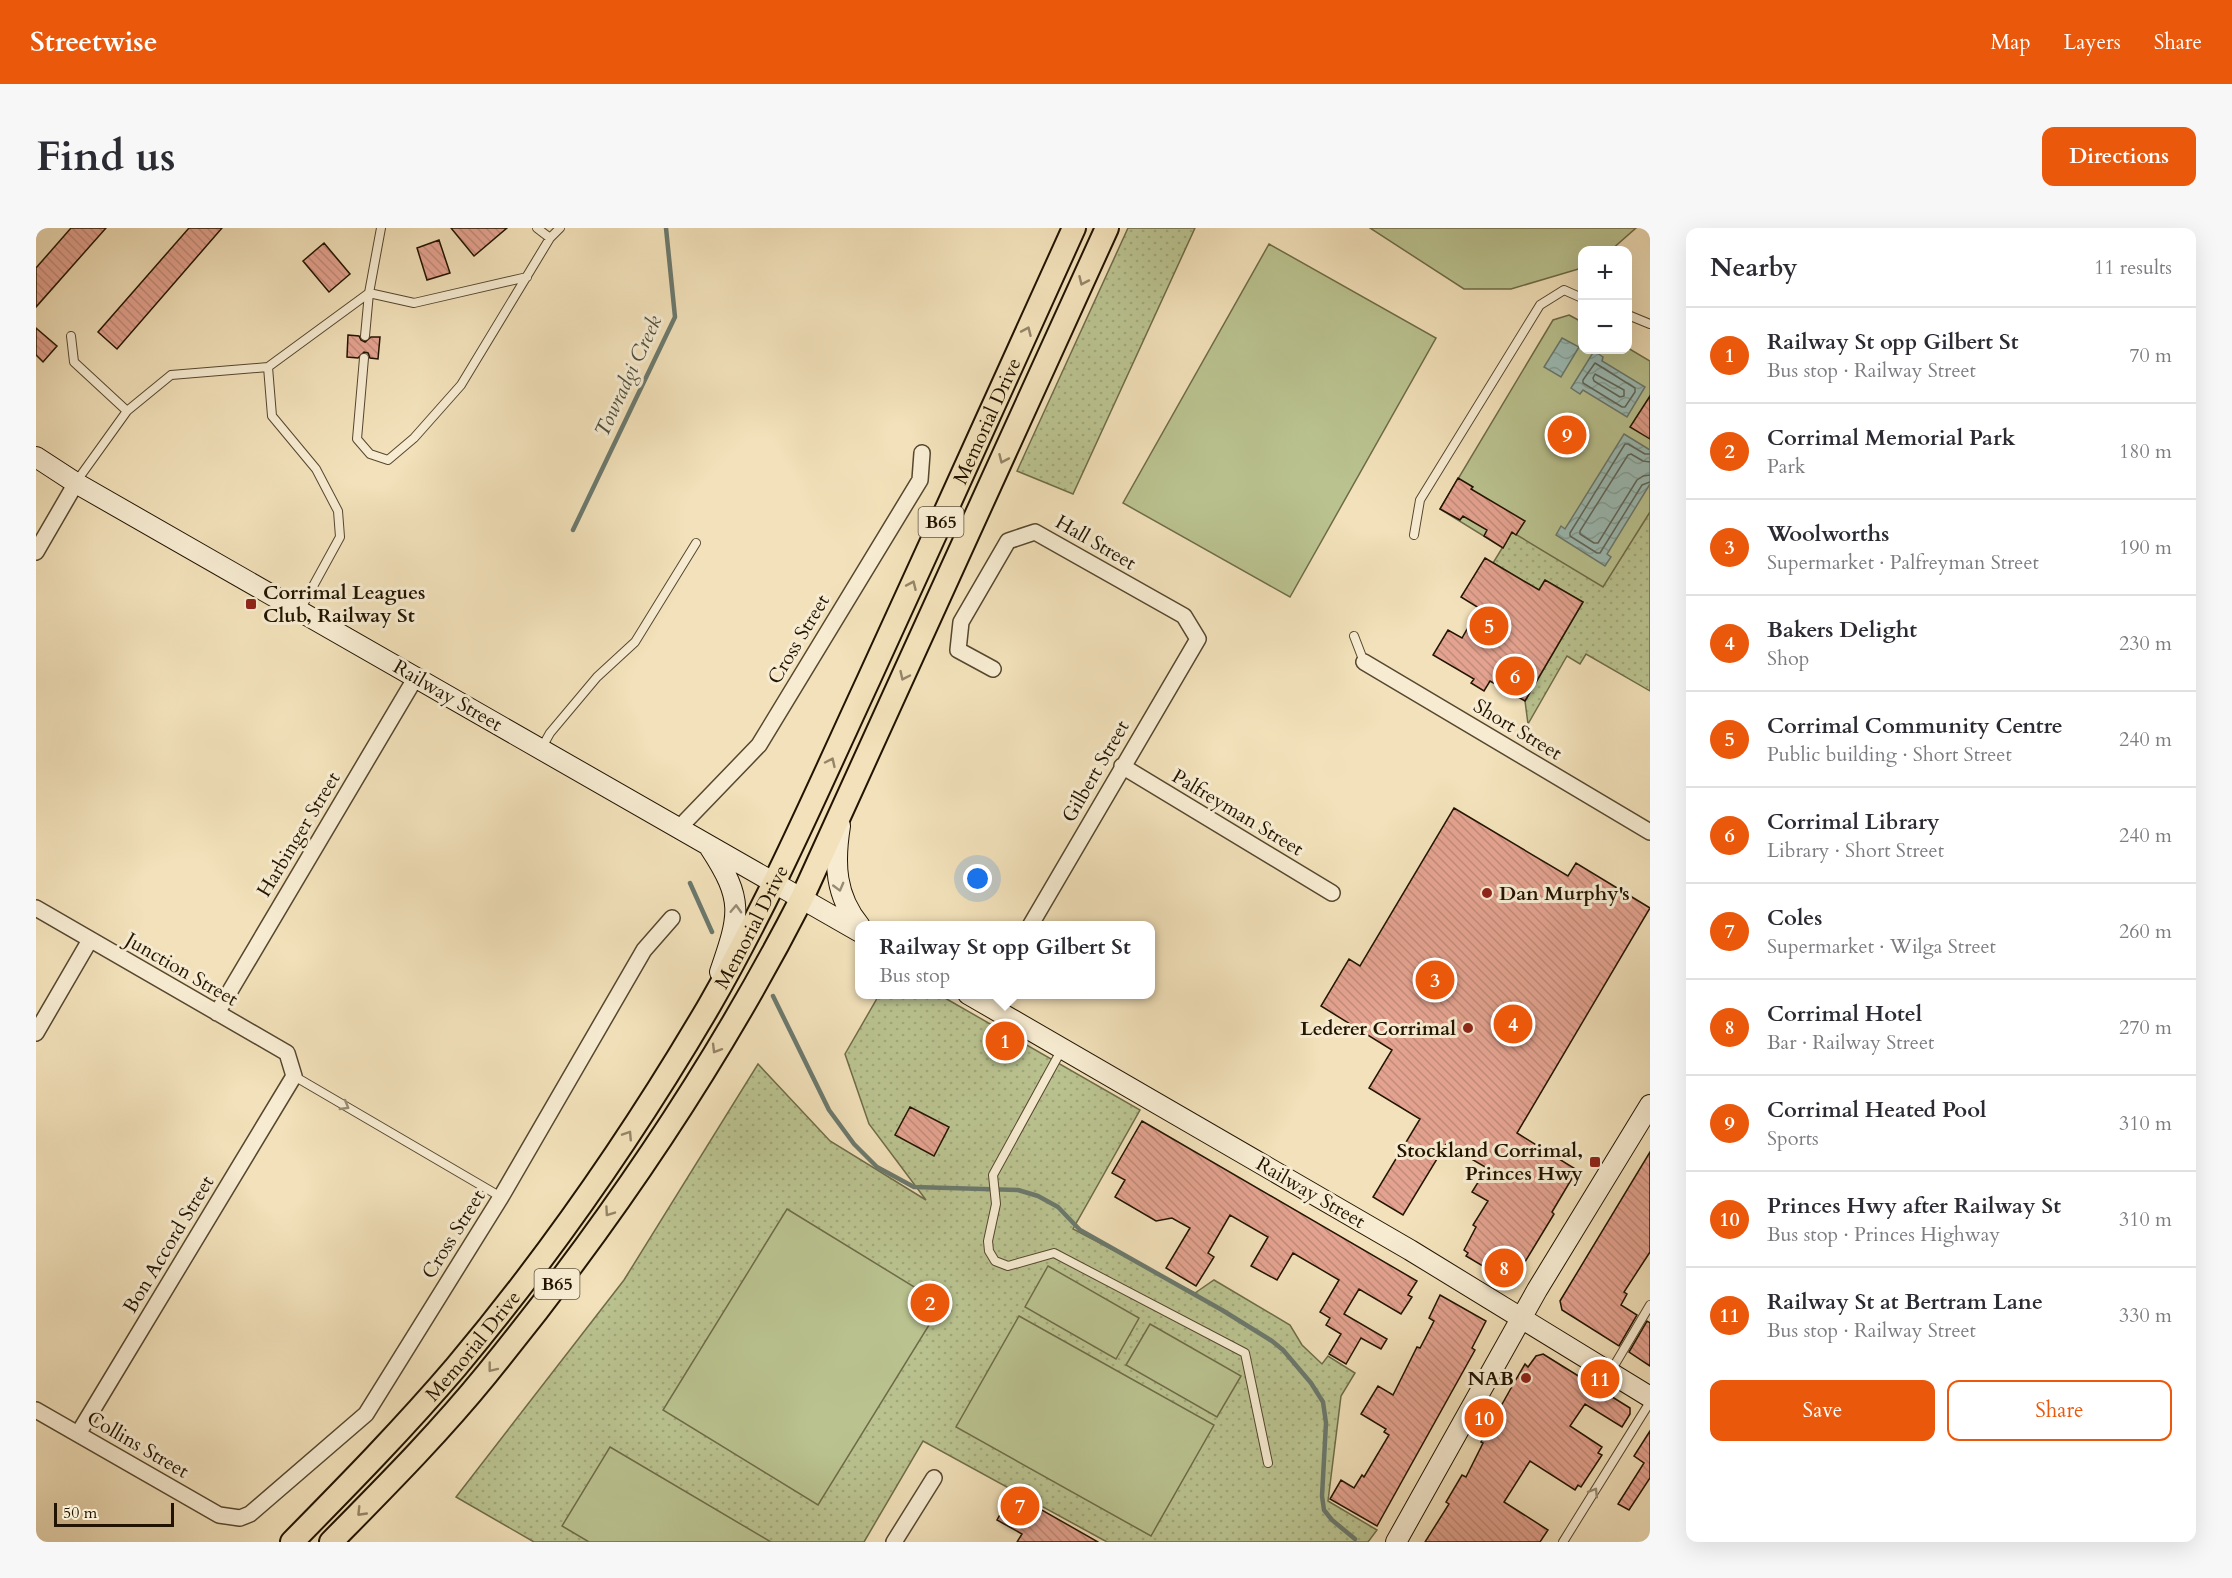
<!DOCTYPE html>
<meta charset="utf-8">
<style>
:root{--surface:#fff;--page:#f7f7f7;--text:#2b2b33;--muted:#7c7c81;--line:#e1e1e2;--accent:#ea580c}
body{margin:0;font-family:Cardo,serif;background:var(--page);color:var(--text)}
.controls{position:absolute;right:18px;top:18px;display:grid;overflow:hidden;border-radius:12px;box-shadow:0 6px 24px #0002}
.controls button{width:54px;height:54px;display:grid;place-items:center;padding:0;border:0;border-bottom:2px solid var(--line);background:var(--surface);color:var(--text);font:30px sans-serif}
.scale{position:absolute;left:18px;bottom:15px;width:120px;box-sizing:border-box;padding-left:6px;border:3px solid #221401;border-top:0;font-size:16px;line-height:21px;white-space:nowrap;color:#221401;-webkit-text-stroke:4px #f7ecd2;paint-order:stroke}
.you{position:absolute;left:942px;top:651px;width:21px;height:21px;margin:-15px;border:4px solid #fff;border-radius:50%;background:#1a73e8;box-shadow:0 0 0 9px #1a73e833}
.badge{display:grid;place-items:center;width:39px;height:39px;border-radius:50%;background:var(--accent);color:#fff;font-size:20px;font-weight:700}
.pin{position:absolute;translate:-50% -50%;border:3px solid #fff;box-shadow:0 2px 6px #0006}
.popup{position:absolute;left:819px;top:693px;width:300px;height:78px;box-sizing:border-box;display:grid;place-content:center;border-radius:12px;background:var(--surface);filter:drop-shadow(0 2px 4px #0005);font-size:20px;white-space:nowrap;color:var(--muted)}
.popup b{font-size:22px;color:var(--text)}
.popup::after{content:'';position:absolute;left:50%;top:100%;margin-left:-12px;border:12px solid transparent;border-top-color:var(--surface)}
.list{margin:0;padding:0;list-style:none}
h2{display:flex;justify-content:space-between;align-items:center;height:78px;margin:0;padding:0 24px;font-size:26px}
h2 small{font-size:20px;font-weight:400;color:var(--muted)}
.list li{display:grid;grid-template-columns:39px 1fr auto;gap:18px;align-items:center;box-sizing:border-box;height:96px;padding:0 24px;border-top:2px solid var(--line)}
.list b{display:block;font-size:22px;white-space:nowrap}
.list p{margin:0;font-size:20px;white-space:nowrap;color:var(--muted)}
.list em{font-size:20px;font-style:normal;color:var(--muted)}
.actions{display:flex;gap:12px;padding:18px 24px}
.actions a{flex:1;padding:14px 0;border:2px solid var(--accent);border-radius:12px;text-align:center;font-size:21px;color:var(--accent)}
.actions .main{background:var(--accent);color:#fff}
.map{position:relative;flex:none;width:1614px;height:1314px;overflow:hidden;border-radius:12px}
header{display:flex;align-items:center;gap:36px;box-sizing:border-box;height:84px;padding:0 30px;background:var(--accent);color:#fff}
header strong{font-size:28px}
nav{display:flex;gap:33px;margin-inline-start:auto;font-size:21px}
.intro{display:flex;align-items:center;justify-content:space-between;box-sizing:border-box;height:144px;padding:0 36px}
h1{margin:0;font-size:42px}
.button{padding:15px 27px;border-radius:12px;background:var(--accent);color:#fff;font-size:21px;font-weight:700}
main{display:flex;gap:36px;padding:0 36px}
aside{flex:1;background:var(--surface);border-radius:12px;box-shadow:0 6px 24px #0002}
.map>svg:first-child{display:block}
.green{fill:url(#green-dots);stroke:#6e6c48;stroke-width:1.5}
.pitch{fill:#bac390;stroke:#6e6c48;stroke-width:1.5}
.water{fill:url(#water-waves);stroke:#6b796d;stroke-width:1.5}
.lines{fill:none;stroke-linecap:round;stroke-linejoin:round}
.shore{stroke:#5f685b;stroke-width:1.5}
.stream{stroke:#6b796d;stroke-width:4.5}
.building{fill:url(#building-back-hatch);stroke:#221401;stroke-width:1.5}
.lane-casing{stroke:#56472f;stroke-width:10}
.street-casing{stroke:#56472f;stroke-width:18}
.secondary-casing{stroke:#221401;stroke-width:22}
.primary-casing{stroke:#221401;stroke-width:26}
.lane{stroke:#f7ecd2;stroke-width:8}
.street{stroke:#f7ecd2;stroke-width:15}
.secondary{stroke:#f7ecd2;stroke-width:20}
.primary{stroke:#f2e1ba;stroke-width:22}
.oneway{stroke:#948567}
.oneway2{stroke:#978b74}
.poi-dot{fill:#8f2418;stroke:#f7ecd2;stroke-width:2}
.labels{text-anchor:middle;stroke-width:6;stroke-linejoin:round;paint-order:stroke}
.shield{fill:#f7ecd2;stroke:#625540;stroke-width:1.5}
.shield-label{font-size:18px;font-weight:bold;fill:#221401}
.street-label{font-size:20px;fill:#221401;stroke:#f7ecd2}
.poi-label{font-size:20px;font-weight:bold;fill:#221401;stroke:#f7ecd2;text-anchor:end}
.water-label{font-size:21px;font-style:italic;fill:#4d4f40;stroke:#f7ecd2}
</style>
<header>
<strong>Streetwise</strong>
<nav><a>Map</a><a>Layers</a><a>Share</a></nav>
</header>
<div class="intro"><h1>Find us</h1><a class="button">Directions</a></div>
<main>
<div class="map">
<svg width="1614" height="1314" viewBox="0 0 1614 1314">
<defs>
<pattern id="green-dots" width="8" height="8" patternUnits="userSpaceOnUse" patternTransform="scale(1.5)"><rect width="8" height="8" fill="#bac390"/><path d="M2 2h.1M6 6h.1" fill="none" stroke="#a0a77a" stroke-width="1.8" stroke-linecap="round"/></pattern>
<pattern id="water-waves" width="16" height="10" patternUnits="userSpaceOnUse" patternTransform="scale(1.5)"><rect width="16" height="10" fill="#9cbcb5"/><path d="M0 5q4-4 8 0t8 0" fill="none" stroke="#86a19a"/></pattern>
<pattern id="building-back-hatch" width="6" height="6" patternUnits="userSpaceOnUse" patternTransform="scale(1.5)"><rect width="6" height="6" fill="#e4a390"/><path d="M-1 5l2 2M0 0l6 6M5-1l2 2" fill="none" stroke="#c38b7a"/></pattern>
</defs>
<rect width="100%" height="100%" fill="#f2e1ba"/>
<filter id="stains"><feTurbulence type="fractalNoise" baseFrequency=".00333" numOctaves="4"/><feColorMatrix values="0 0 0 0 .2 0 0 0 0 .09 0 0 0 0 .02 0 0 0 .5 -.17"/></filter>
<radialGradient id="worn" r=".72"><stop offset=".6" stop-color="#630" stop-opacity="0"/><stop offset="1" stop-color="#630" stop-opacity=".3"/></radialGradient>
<path class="green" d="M 1092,0 L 1159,0 L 1037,266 L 981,243 Z
M 1614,283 L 1614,463 L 1550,426 L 1544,436 L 1531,428 L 1492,496 L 1489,473 L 1547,374 L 1509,352 L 1503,362 L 1457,335 L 1476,304 Z
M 902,766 L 1104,882 L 1037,1001 L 1159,1065 L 1178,1052 L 1254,1097 L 1266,1117 L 1286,1136 L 1292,1128 L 1319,1145 L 1305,1168 L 1292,1273 L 1341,1302 L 1332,1314 L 1071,1314 L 887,1213 L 828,1314 L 498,1314 L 420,1269 L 588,1052 L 722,836 L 794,913 L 890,972 L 833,896 L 809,826 L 843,767 Z"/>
<path class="pitch" d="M 1334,0 L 1600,0 L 1575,22 L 1546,22 L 1546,40 L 1475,61 L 1428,61 Z
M 1233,16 L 1400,110 L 1254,369 L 1087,275 Z
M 1533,87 L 1546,94 L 1546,122 L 1592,120 L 1614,133 L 1614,284 L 1567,359 L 1476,304 L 1467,320 L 1404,281 L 1517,92 Z
M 751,981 L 906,1076 L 782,1277 L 627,1182 Z
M 1012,1038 L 1103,1090 L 1080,1131 L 989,1079 Z
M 983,1088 L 1178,1197 L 1115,1308 L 920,1199 Z
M 1114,1096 L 1205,1148 L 1181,1189 L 1090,1137 Z
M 574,1219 L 735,1314 L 553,1314 L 526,1298 Z"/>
<path class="water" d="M 1526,110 L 1543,119 L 1525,149 L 1508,139 Z
M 1558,123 L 1567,129 L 1566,133 L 1609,159 L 1591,189 L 1547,162 L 1544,166 L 1535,160 Z
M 1588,206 L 1614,222 L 1614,256 L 1571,326 L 1575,329 L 1569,338 L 1520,307 L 1525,298 L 1529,301 Z"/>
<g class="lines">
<path class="shore" d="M 1559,135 L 1599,160 L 1599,164 L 1589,179 L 1586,179 L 1547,155 L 1547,152 Z
M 1559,146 L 1588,162 L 1588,168 L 1584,169 L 1558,153 L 1557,150 Z
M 1614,226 L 1609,226 L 1592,216 L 1589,216 L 1534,305 L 1534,308 L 1561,325 L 1564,325 L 1606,257 L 1614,254
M 1614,234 L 1607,233 L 1595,226 L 1592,227 L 1544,303 L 1544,306 L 1558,315 L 1562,315 L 1601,252 L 1607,248 L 1614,247"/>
<path class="stream" d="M 537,302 L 639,89 L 630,0
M 654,655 L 676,704
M 737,768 L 793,882 L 818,916 L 841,939 L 878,959 L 982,962 L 1002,968 L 1022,979 L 1044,1002 L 1186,1082 L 1236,1113 L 1247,1122 L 1275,1155 L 1287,1174 L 1290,1195 L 1286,1268 L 1288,1282 L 1296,1292 L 1319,1311"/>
</g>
<path class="building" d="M 35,0 L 70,0 L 0,79 L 0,40 Z
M 153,0 L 186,0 L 81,121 L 62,104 Z
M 415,0 L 471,0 L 438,28 Z
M 403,12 L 414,45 L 391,52 L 381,20 Z
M 288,15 L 314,46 L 293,64 L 267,33 Z
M 0,100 L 21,118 L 7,134 L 0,127 Z
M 312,107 L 323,108 L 325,112 L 329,114 L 335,109 L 344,109 L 342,131 L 334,130 L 332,125 L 328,124 L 322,130 L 311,129 Z
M 1614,168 L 1614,211 L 1594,199 Z
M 1422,250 L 1437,259 L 1435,261 L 1489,293 L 1480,307 L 1476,304 L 1467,320 L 1448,308 L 1451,302 L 1427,288 L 1424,292 L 1404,281 Z
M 1449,330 L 1503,362 L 1509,352 L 1547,374 L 1489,473 L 1454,453 L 1448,463 L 1435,455 L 1438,451 L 1397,427 L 1412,402 L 1426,410 L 1443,380 L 1425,369 Z
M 1418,580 L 1532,648 L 1540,635 L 1614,680 L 1481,905 L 1541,942 L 1516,984 L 1518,986 L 1478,1052 L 1472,1053 L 1430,1028 L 1432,1025 L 1428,1022 L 1440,999 L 1437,997 L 1452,973 L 1436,964 L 1451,940 L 1410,916 L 1367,987 L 1337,969 L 1384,891 L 1333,860 L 1356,822 L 1285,778 L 1313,731 L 1324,738 Z
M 874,879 L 913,899 L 898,928 L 859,907 Z
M 1106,893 L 1381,1053 L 1372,1067 L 1376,1069 L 1365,1086 L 1323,1061 L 1308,1086 L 1351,1111 L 1345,1121 L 1325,1110 L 1310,1136 L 1293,1126 L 1305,1106 L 1290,1097 L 1294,1090 L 1284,1084 L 1303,1052 L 1257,1025 L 1241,1052 L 1215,1038 L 1232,1009 L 1194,987 L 1172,1025 L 1178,1029 L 1160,1058 L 1130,1040 L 1154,1000 L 1136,990 L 1120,993 L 1079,969 L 1089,952 L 1076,945 Z
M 1614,924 L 1614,1024 L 1588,1064 L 1591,1066 L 1585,1077 L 1601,1087 L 1583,1118 L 1526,1082 L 1524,1073 Z
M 1404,1067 L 1450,1093 L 1436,1120 L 1439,1122 L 1341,1298 L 1294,1271 L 1305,1252 L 1318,1260 L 1326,1247 L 1328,1249 L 1353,1207 L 1348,1204 L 1350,1201 L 1325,1186 L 1342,1158 L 1357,1167 L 1381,1119 L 1384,1120 L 1398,1093 L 1393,1090 Z
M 1611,1093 L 1614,1095 L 1614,1138 L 1593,1124 Z
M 1507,1126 L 1594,1180 L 1594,1186 L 1586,1199 L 1549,1176 L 1534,1198 L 1566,1219 L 1562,1225 L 1566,1227 L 1545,1259 L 1542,1257 L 1539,1262 L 1494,1233 L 1468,1274 L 1512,1302 L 1504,1314 L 1389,1314 L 1413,1276 L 1410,1274 L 1426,1247 L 1430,1249 L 1447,1215 L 1445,1214 L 1479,1153 L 1489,1136 L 1492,1139 L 1500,1128 Z
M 1614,1203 L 1614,1250 L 1593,1282 L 1582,1276 L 1608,1235 L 1598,1228 Z
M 976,1265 L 1062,1314 L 981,1314 L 986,1306 L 961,1292 Z"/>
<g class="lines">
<g class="lane-casing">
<path id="lane" d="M 501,0 L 514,10 L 524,0
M 1592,87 L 1614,96
M 35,108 L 38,134 L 91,183
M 329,108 L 333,65 L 378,75 L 491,49
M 328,130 L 321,211 L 334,226 L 352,232 L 378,210 L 425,157 L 514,10
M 40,254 L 91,183 L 135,147 L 232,139
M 1378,307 L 1384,272 L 1504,77 L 1528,62 L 1546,70
M 264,382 L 304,309 L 302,283 L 280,241 L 236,188 L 232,139 L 333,65 L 345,0
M 1318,408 L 1328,434
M 505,521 L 514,505 L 561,449 L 599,414 L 660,315
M 1026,821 L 957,947 L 960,976 L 952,1013 L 953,1023 L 959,1033 L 972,1038 L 1018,1025 L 1209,1125 L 1232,1235
M 258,848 L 465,969
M 1575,1143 L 1614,1077
M 1527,1314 L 1614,1174"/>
</g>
<g class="street-casing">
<path id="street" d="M 0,324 L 40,255
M 1328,434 L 1614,604
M 957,441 L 922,422 L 925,394 L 972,313 L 999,304 L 1148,388 L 1162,411 L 994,698
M 1086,538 L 1296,665
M 643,600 L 723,517 L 884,252 L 886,225
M 0,680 L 251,825 L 258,848 L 42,1206
M 181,785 L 380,449
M 0,805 L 54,712
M 0,1182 L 183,1287 L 204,1290 L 214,1286 L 330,1186 L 465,969 L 608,722 L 636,690
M 858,1314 L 898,1250"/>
</g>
<g class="secondary-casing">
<path id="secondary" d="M 0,229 L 40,255 L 824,704
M 804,598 C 798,635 799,668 824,698
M 674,620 C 708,672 704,686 684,744
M 932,766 L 1374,1022 L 1614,1169
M 1360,1314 L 1501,1062 L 1614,877"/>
</g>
<g class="primary-casing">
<g id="primary">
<path id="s1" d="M 256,1314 C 312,1257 368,1200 420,1139 C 514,1027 599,904 673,778 C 734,672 782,561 833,451 C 902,301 970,150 1038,0"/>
<path d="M 295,1314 C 348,1260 402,1206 450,1147 C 570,1000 679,840 766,670 L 1071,0"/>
</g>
</g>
<use href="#lane" class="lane"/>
<use href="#street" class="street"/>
<use href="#secondary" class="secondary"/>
<use href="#primary" class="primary"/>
</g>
<defs><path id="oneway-chevron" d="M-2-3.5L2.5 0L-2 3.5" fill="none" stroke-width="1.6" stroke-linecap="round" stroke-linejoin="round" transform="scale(1.5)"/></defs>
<g class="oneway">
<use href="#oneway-chevron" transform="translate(1047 53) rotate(114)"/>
<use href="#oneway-chevron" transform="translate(991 103) rotate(-66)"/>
<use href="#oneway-chevron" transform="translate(967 231) rotate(114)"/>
<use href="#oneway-chevron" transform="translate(876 357) rotate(-66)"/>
<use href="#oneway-chevron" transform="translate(868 448) rotate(115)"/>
<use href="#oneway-chevron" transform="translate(795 534) rotate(-65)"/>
<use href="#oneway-chevron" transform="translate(680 821) rotate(121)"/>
<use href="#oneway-chevron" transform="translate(592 907) rotate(-57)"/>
<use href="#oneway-chevron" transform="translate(573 984) rotate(125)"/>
<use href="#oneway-chevron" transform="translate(456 1140) rotate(128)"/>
<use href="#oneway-chevron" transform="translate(325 1284) rotate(134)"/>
</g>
<g class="oneway2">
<use href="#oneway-chevron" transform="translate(803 659) rotate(75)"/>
<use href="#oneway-chevron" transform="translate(700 681) rotate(-88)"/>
<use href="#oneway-chevron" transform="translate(309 878) rotate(30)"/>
<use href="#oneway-chevron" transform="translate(1558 1264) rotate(-58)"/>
</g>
<g class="poi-dot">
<rect x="209" y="370" width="12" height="12" rx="3"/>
<circle cx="1451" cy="665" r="6"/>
<circle cx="1432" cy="800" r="6"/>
<rect x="1553" y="928" width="12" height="12" rx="3"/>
<circle cx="1490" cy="1150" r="6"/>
</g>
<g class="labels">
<g class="shield">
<rect x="882.5" y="279" width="45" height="30" rx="4.5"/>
<rect x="498.5" y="1041" width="45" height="30" rx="4.5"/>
</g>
<g class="shield-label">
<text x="905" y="300">B65</text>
<text x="521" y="1062">B65</text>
</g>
<g class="street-label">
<text dy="7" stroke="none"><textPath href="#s1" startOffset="1329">Memorial Drive</textPath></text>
<text transform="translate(1060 314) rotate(30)" y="7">Hall Street</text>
<text transform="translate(762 411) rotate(-59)" y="7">Cross Street</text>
<text transform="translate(412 467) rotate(30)" y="7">Railway Street</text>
<text transform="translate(1482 501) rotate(31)" y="7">Short Street</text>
<text transform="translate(1059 543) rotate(-60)" y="7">Gilbert Street</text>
<text transform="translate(1202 584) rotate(31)" y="7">Palfreyman Street</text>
<text transform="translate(262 606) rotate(-59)" y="7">Harbinger Street</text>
<text dy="7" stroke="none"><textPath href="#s1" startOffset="771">Memorial Drive</textPath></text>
<text transform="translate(146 741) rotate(30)" y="7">Junction Street</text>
<text transform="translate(1275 964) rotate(30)" y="7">Railway Street</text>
<text transform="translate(417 1006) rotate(-58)" y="7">Cross Street</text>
<text transform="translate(132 1016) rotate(-59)" y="7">Bon Accord Street</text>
<text dy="7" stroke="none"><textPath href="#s1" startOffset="267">Memorial Drive</textPath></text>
<text transform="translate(102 1216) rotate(30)" y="7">Collins Street</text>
</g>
<g class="poi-label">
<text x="227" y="371" text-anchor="start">Corrimal Leagues<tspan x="227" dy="23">Club, Railway St</tspan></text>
<text x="1463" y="672" text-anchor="start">Dan Murphy's</text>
<text x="1420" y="807">Lederer Corrimal</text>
<text x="1547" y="929">Stockland Corrimal,<tspan x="1547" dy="23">Princes Hwy</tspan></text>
<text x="1478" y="1157">NAB</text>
</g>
<g class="water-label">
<text transform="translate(592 148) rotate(-65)" y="7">Towradgi Creek</text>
</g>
</g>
<rect width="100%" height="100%" filter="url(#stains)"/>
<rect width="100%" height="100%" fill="url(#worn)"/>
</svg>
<div class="controls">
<button>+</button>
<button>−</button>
</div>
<div class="scale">50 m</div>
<div class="you"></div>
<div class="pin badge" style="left:969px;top:813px">1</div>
<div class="popup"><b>Railway St opp Gilbert St</b>Bus stop</div>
<div class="pin badge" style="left:894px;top:1075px">2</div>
<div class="pin badge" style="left:1399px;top:752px">3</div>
<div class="pin badge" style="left:1477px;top:796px">4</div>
<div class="pin badge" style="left:1453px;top:398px">5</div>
<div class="pin badge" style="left:1479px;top:448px">6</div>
<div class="pin badge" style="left:984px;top:1278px">7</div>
<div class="pin badge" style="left:1468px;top:1040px">8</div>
<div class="pin badge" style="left:1531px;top:207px">9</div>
<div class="pin badge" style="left:1448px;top:1190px">10</div>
<div class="pin badge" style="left:1564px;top:1151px">11</div>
</div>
<aside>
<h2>Nearby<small>11 results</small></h2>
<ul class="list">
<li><span class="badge">1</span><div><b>Railway St opp Gilbert St</b><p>Bus stop · Railway Street</p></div><em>70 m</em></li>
<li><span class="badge">2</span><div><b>Corrimal Memorial Park</b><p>Park</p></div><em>180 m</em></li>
<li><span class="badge">3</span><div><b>Woolworths</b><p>Supermarket · Palfreyman Street</p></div><em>190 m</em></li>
<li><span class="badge">4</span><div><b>Bakers Delight</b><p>Shop</p></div><em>230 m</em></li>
<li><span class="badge">5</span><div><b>Corrimal Community Centre</b><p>Public building · Short Street</p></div><em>240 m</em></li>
<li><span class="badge">6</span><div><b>Corrimal Library</b><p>Library · Short Street</p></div><em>240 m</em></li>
<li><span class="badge">7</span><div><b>Coles</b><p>Supermarket · Wilga Street</p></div><em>260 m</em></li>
<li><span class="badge">8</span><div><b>Corrimal Hotel</b><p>Bar · Railway Street</p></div><em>270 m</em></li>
<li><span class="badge">9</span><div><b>Corrimal Heated Pool</b><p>Sports</p></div><em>310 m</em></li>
<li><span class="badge">10</span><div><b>Princes Hwy after Railway St</b><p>Bus stop · Princes Highway</p></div><em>310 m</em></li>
<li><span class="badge">11</span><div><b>Railway St at Bertram Lane</b><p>Bus stop · Railway Street</p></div><em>330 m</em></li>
</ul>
<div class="actions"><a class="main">Save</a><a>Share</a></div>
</aside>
</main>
